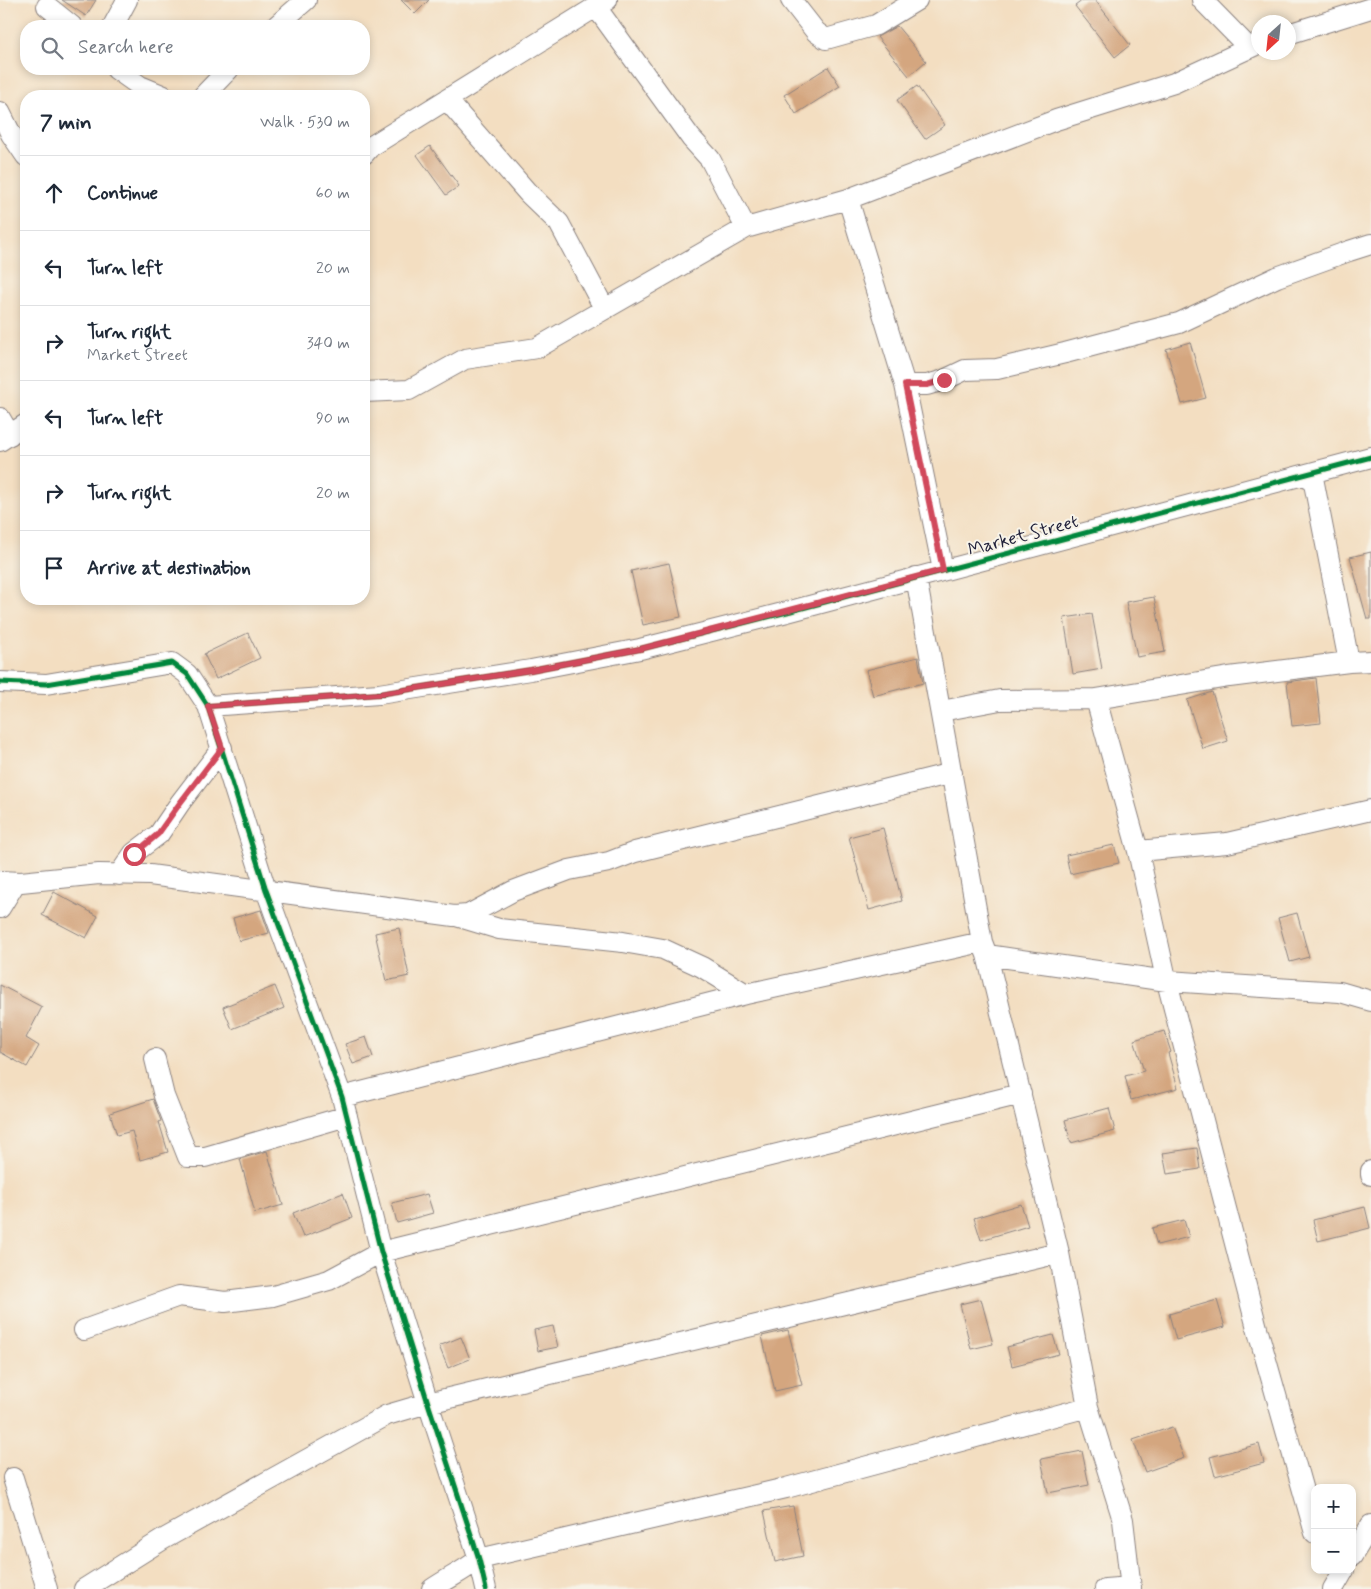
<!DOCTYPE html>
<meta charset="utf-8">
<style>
:root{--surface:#fff;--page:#f6f6f7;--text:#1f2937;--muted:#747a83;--line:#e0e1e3}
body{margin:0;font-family:Mynerve,sans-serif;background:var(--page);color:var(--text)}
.controls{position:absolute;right:15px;bottom:15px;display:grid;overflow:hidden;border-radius:10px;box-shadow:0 2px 8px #0003}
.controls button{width:45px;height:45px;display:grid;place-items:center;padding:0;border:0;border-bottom:1px solid var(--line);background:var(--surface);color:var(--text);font:25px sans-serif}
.compass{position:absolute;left:1251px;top:15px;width:45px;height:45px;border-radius:50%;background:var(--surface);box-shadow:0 2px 8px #0003;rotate:207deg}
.stop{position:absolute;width:15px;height:15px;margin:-11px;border:4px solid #d1495b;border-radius:50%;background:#fff}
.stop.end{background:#d1495b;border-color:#fff;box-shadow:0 1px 5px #0008}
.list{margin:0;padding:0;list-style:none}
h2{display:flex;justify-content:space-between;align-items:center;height:65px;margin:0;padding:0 20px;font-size:21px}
h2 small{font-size:16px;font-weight:400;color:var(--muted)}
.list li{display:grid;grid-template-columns:32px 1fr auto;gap:15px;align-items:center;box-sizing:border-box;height:75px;padding:0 20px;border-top:1px solid var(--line)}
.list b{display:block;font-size:19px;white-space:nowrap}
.list p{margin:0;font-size:16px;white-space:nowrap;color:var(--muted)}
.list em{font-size:16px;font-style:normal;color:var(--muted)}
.icon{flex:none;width:28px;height:28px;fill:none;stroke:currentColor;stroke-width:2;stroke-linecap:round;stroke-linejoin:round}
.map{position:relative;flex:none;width:1371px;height:1589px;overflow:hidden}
.search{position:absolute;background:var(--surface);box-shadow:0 2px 8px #0003;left:20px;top:20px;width:350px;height:55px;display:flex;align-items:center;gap:12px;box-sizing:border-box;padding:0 18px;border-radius:20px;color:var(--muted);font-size:19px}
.panel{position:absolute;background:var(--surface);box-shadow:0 2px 8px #0003;left:20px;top:90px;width:350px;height:515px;border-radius:20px}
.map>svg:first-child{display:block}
.building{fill:#d4a67f}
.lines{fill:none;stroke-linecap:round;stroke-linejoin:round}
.minor-casing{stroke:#8a807e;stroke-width:22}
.minor{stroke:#fff;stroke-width:20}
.cycleway-casing{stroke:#f7f3e8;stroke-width:8}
.cycleway{stroke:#00873e;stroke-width:5}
.route{stroke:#d1495b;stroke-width:6}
.labels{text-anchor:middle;stroke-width:4;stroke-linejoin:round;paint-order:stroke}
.street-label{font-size:18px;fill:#22223b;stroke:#f7f3e8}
</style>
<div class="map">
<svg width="1371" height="1589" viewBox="0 0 1371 1589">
<rect width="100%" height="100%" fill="#f7f3e8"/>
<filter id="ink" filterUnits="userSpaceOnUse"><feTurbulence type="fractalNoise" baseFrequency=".02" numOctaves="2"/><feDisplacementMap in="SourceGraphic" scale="10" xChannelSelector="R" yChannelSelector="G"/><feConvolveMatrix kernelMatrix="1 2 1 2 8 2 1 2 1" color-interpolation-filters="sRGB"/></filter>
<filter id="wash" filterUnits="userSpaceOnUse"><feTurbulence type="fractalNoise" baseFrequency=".0096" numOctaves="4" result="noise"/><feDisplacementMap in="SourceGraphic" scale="20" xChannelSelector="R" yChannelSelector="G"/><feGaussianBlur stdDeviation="1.12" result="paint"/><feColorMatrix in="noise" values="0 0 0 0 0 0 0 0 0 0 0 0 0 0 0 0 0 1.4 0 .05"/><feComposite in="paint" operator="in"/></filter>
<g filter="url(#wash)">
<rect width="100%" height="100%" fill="#f3dec1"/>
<g id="blocks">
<path class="building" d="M 62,0 L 96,0 L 86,16 Z
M 401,0 L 429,0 L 415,14 Z
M 1083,0 L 1095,0 L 1130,45 L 1115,57 L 1075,6 Z
M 897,26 L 926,61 L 909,76 L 877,37 Z
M 828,67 L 840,86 L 796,114 L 784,95 Z
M 917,86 L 945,125 L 925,139 L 897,100 Z
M 430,146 L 459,186 L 446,195 L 417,155 Z
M 1190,342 L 1206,398 L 1182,404 L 1166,349 Z
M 1371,552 L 1371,619 L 1367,619 L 1350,557 Z
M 669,563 L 681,617 L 643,625 L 631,571 Z
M 1154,597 L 1165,652 L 1137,657 L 1126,602 Z
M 1092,614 L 1102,669 L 1073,674 L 1064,618 Z
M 248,633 L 260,658 L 216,679 L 204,654 Z
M 918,657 L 923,683 L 873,696 L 866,670 Z
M 1316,678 L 1321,723 L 1292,726 L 1287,682 Z
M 1212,692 L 1228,741 L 1203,749 L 1187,700 Z
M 883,828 L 902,901 L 869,910 L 849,837 Z
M 1114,845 L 1119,863 L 1070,874 L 1066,855 Z
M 54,892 L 98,916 L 86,938 L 42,915 Z
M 261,910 L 269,933 L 239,941 L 233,918 Z
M 1297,913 L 1309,957 L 1290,962 L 1278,918 Z
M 399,928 L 409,976 L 386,981 L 375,933 Z
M 0,985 L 42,1007 L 26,1038 L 39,1046 L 27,1067 L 0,1052 Z
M 275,986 L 284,1008 L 232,1029 L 223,1007 Z
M 1164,1031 L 1171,1052 L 1168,1053 L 1178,1088 L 1131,1100 L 1125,1076 L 1144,1071 L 1134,1040 Z
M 366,1037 L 373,1057 L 353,1064 L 345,1044 Z
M 153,1099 L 161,1121 L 159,1122 L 168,1152 L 140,1160 L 132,1131 L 117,1135 L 110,1113 Z
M 1109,1108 L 1115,1131 L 1071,1143 L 1065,1120 Z
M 1197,1148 L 1200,1169 L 1167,1174 L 1163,1153 Z
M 267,1151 L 283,1205 L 255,1213 L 240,1159 Z
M 343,1193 L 352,1218 L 303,1237 L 293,1213 Z
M 427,1194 L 433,1213 L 397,1223 L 392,1203 Z
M 1021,1204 L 1028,1226 L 981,1240 L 974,1218 Z
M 1365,1207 L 1370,1228 L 1318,1241 L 1313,1220 Z
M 1184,1220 L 1189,1237 L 1157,1245 L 1152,1228 Z
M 981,1299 L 993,1344 L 971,1349 L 960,1304 Z
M 1217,1300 L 1225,1327 L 1176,1340 L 1169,1314 Z
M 553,1326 L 558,1347 L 538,1351 L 534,1330 Z
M 788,1330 L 802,1385 L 775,1391 L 762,1336 Z
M 1053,1335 L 1059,1354 L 1012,1366 L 1007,1347 Z
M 461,1337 L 470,1359 L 448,1368 L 439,1346 Z
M 1172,1427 L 1184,1458 L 1145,1472 L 1133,1440 Z
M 1259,1444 L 1264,1463 L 1215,1476 L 1210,1457 Z
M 1082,1451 L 1089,1485 L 1048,1493 L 1041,1459 Z
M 793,1506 L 803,1556 L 775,1562 L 764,1511 Z"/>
</g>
</g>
<g filter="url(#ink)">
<use href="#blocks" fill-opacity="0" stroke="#8a807e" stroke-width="1"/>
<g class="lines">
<g class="minor-casing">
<path id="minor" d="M 791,0 L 816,32 L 826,39 L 876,25 L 917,0
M 1202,0 L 1249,48
M 47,6 L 72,26
M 596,7 L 691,138 L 710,159 L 746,228
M 113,26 L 127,0
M 276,26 L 306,0
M 1288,34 L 1371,8
M 116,69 L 140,86 L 164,96
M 203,96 L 229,69
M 447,100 L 528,193 L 559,223 L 604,308
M 0,112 L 11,134 L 26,156
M 364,154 L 370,147 L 607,0
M 848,199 L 905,385 L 943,570
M 905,385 L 927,385 L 944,380 L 965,370 L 997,369 L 1065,353 L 1179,323 L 1277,277 L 1349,251 L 1371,244
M 364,392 L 409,390 L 465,359 L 537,348 L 746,228 L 848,199 L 1056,120 L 1174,83 L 1258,44
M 0,418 L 10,435
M 0,441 L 26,424
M 1312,473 L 1349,662
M 916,577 L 982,942 L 987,955 L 1059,1253 L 1088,1407 L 1123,1520 L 1131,1589
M 0,682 L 46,684 L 172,663 L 187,674 L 208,706 L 266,890 L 342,1097 L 381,1252 L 428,1403 L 479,1559 L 486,1589
M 1096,699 L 1138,851 L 1165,974 L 1257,1328 L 1315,1533
M 208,706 L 379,694 L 531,670 L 640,649 L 787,612 L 1371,457
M 941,711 L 1000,700 L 1096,699 L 1229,677 L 1349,662 L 1371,661
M 1138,851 L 1227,843 L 1371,810
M 119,875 L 134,853 L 159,834 L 180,803 L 222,748
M 0,881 L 21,882 L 99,874 L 150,875 L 454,916 L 468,915 L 513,891 L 569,870 L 609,862 L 635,852 L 952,773
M 0,908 L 16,882
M 456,916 L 499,929 L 623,942 L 663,949 L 702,967 L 746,994
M 987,955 L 1167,981 L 1340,992 L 1371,1001
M 155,1059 L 164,1096 L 188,1157 L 205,1157 L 347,1116
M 342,1097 L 746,994 L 982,942
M 1371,1171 L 1371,1175
M 84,1330 L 179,1296 L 225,1302 L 273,1296 L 329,1280 L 381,1252 L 1021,1094
M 13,1478 L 47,1589
M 1352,1556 L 1371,1525
M 84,1589 L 162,1540 L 387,1415 L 428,1403 L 1059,1253
M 432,1589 C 448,1578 464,1571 479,1559 L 786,1488 L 1088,1407
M 1105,1589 L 1131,1587
M 1333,1589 L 1344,1570"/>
</g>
<use href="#minor" class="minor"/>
<g class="cycleway-casing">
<path id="cycleway" d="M 0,682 L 46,684 L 172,663 L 187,674 L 208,706 L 266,890 L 342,1097 L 381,1252 L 428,1403 L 479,1559 L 486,1589
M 208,706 L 379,694 L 531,670 L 640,649 L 787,612 L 1371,457"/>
</g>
<use href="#cycleway" class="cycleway"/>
</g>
</g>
<g class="lines" filter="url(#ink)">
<path class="route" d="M 134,854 L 158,834 L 180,803 L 222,748 L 208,706 L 379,694 L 531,670 L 640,649 L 943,570 L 905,385 L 927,385 L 944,380"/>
</g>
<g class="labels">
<g class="street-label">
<text transform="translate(1023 535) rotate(-15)" y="6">Market Street</text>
</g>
</g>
</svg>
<div class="controls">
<button>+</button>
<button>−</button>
</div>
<svg class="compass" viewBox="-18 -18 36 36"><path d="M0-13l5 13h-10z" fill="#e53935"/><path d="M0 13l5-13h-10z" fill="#747a83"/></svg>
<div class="stop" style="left:134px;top:854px"></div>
<div class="stop end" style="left:944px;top:380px"></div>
<div class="search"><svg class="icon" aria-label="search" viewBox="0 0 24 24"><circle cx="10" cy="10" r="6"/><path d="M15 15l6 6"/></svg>Search here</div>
<section class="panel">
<h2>7 min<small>Walk · 530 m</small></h2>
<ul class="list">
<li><svg class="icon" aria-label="ahead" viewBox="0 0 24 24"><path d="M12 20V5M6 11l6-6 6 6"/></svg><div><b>Continue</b></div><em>60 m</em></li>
<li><svg class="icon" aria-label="left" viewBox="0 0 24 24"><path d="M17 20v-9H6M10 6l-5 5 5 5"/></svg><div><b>Turn left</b></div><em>20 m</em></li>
<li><svg class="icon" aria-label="right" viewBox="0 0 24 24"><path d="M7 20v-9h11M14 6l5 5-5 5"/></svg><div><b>Turn right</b><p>Market Street</p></div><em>340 m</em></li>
<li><svg class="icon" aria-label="left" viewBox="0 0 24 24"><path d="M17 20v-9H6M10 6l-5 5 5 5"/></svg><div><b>Turn left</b></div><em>90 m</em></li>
<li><svg class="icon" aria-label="right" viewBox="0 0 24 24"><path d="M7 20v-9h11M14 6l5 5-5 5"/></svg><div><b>Turn right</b></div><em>20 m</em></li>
<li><svg class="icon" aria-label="arrive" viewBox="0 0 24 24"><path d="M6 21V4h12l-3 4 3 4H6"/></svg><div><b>Arrive at destination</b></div></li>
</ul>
</section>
</div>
